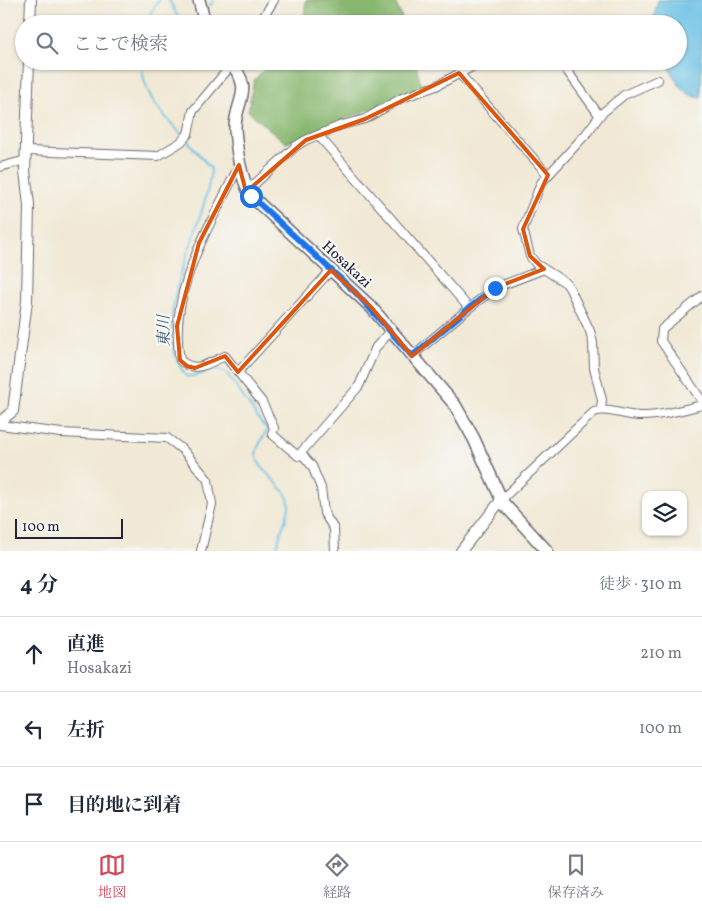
<!DOCTYPE html>
<html lang="ja">
<meta charset="utf-8">
<style>
:root{--surface:#fff;--page:#f6f6f7;--text:#1f2937;--muted:#747a83;--line:#e0e1e3;--accent:#d1495b}
body{margin:0;font-family:Vollkorn,"Noto Serif JP",serif;background:var(--page);color:var(--text)}
.controls{position:absolute;right:15px;bottom:15px;display:grid;overflow:hidden;border-radius:10px;box-shadow:0 1px 4px #0004}
.controls button{width:45px;height:45px;display:grid;place-items:center;padding:0;border:0;border-bottom:1px solid var(--line);background:var(--surface);color:var(--text);font:25px sans-serif}
.scale{position:absolute;left:15px;bottom:12px;width:108px;box-sizing:border-box;padding-left:5px;border:2px solid #22223b;border-top:0;font-size:14px;line-height:18px;white-space:nowrap;color:#22223b;-webkit-text-stroke:4px #f6f6f2;paint-order:stroke}
.stop{position:absolute;width:15px;height:15px;margin:-11px;border:4px solid #1a73e8;border-radius:50%;background:#fff}
.stop.end{background:#1a73e8;border-color:#fff;box-shadow:0 1px 5px #0008}
.list{margin:0;padding:0;list-style:none}
h2{display:flex;justify-content:space-between;align-items:center;height:65px;margin:0;padding:0 20px;font-size:21px}
h2 small{font-size:16px;font-weight:400;color:var(--muted)}
.list li{display:grid;grid-template-columns:32px 1fr auto;gap:15px;align-items:center;box-sizing:border-box;height:75px;padding:0 20px;border-top:1px solid var(--line)}
.list b{display:block;font-size:19px;white-space:nowrap}
.list p{margin:0;font-size:16px;white-space:nowrap;color:var(--muted)}
.list em{font-size:16px;font-style:normal;color:var(--muted)}
.icon{flex:none;width:28px;height:28px;fill:none;stroke:currentColor;stroke-width:2;stroke-linecap:round;stroke-linejoin:round}
.map{position:relative;flex:none;width:702px;height:551px;overflow:hidden}
.search{position:absolute;background:var(--surface);box-shadow:0 1px 4px #0004;left:15px;right:15px;top:15px;height:55px;display:flex;align-items:center;gap:12px;box-sizing:border-box;padding:0 18px;border-radius:28px;color:var(--muted);font-size:19px}
.sheet{height:290px;background:var(--surface)}
nav{display:flex;justify-content:space-around;align-items:center;box-sizing:border-box;height:70px;border-top:1px solid var(--line);background:var(--surface);font-size:14px;color:var(--muted)}
nav a{display:grid;justify-items:center;gap:2px}
nav .on{color:var(--accent)}
.map>svg:first-child{display:block}
.forest{fill:#88b770;stroke:#556c56}
.water{fill:#68c0e5;stroke:#457190}
.lines{fill:none;stroke-linecap:round;stroke-linejoin:round}
.stream{stroke:#68c0e5;stroke-width:2}
.minor-casing{stroke:#6a6871;stroke-width:10}
.tertiary-casing{stroke:#6a6871;stroke-width:12}
.secondary-casing{stroke:#6a6871;stroke-width:14}
.minor{stroke:#fff;stroke-width:8}
.tertiary{stroke:#fff;stroke-width:10}
.secondary{stroke:#fff;stroke-width:11}
.route{stroke:#1a73e8;stroke-width:6}
.marked{fill:none;stroke:#de560e;stroke-width:4;stroke-linejoin:round}
.labels{text-anchor:middle;stroke-width:4.5;stroke-linejoin:round;paint-order:stroke}
.street-label{font-size:15px;fill:#22223b;stroke:#f6f6f2}
.water-label{font-size:16px;font-style:italic;fill:#3a5976;stroke:#f6f6f2}
</style>
<div class="map">
<svg width="702" height="551" viewBox="0 0 702 551">
<rect width="100%" height="100%" fill="#f6f6f2"/>
<filter id="ink" filterUnits="userSpaceOnUse"><feTurbulence type="fractalNoise" baseFrequency=".02" numOctaves="2"/><feDisplacementMap in="SourceGraphic" scale="10" xChannelSelector="R" yChannelSelector="G"/><feConvolveMatrix kernelMatrix="1 2 1 2 8 2 1 2 1" color-interpolation-filters="sRGB"/></filter>
<filter id="wash" filterUnits="userSpaceOnUse"><feTurbulence type="fractalNoise" baseFrequency=".0096" numOctaves="4" result="noise"/><feDisplacementMap in="SourceGraphic" scale="20" xChannelSelector="R" yChannelSelector="G"/><feGaussianBlur stdDeviation="1.12" result="paint"/><feColorMatrix in="noise" values="0 0 0 0 0 0 0 0 0 0 0 0 0 0 0 0 0 1.4 0 .05"/><feComposite in="paint" operator="in"/></filter>
<g filter="url(#wash)">
<rect width="100%" height="100%" fill="#f1e9d5"/>
<path class="forest" d="M 306,0 L 394,0 L 405,24 L 303,24 Z
M 273,61 L 415,61 L 422,88 L 286,143 L 248,111 L 254,80 Z"/>
<path class="water" d="M 658,0 L 702,0 L 701,98 C 680,95 675,78 666,61 L 678,61 L 678,24 L 652,24 Z"/>
<g class="lines">
<path class="stream" d="M 169,0 L 179,19 L 186,24
M 206,10 L 214,0
M 143,24 L 159,0
M 195,24 L 199,19
M 141,61 C 144,98 160,111 184,137
M 187,140 L 211,169 C 206,232 144,318 186,376 C 204,378 212,363 228,375 L 262,424 L 268,429 C 264,436 259,443 257,450 C 251,467 286,485 289,502 C 291,516 277,532 277,551"/>
</g>
</g>
<g filter="url(#ink)">
<g class="lines">
<g class="minor-casing">
<path id="minor" d="M 259,24 L 274,0
M 560,61 L 599,115
M 459,73 L 548,175
M 318,135 L 469,308
M 26,151 L 158,156 L 181,142 L 188,134 L 193,111 L 234,62
M 239,165 C 211,226 167,289 180,360 C 196,374 208,363 225,356 L 262,402 L 274,428 L 272,434 L 298,456 L 359,386 L 376,347 L 391,331
M 0,167 L 26,160
M 248,190 L 296,146 L 306,140 L 342,125 L 365,119 L 402,98 L 436,86 L 483,61
M 702,296 L 662,329 L 661,341 L 702,401
M 412,356 L 469,308 L 495,288 L 544,269
M 238,372 L 331,270
M 601,409 L 602,400 L 594,368 L 593,343 L 590,331 L 570,289 L 566,283 L 536,264 L 530,256 L 523,229 L 541,183 L 586,134 L 601,114 L 624,95 L 658,80
M 0,425 L 61,433 L 167,438 L 183,450 L 208,480 L 212,504 L 201,551
M 301,453 L 312,466 L 321,488 L 324,513 L 334,529 L 335,551
M 502,499 L 594,412 C 608,407 624,416 640,416 C 661,416 682,410 702,405"/>
</g>
<g class="tertiary-casing">
<path id="tertiary" d="M 30,24 L 31,0
M 0,422 L 13,411 L 27,301 L 29,205 L 25,171 L 29,61
M 461,551 L 502,499"/>
</g>
<g class="secondary-casing">
<path id="secondary" d="M 199,0 L 205,24
M 228,61 C 257,89 234,102 235,129 C 237,153 240,175 251,196 L 371,307 L 455,405 L 474,439 L 503,503 L 547,551"/>
</g>
<use href="#minor" class="minor"/>
<use href="#tertiary" class="tertiary"/>
<use href="#secondary" class="secondary"/>
</g>
</g>
<g class="lines" filter="url(#ink)">
<path class="route" d="M 251,196 L 356,293 L 412,356 L 469,308 L 495,288"/>
</g>
<path class="marked" d="M 459,73 L 548,175 L 523,229 L 530,256 L 544,269 L 495,288 L 412,356 L 371,307 L 331,270 L 238,372 L 225,356 L 195,368 L 187,366 L 180,360 L 177,326 L 199,243 L 239,165 L 246,192 L 306,140 L 365,119 Z"/>
<g class="labels">
<g class="street-label">
<text transform="translate(347 264) rotate(43)" y="5">Hosakazi</text>
</g>
<g class="water-label">
<text transform="translate(163 331) rotate(-91)" y="6">東川</text>
</g>
</g>
</svg>
<div class="controls">
<button><svg class="icon" aria-label="layers" viewBox="0 0 24 24"><path d="M12 4l9 5-9 5-9-5zM3 14l9 5 9-5"/></svg></button>
</div>
<div class="scale">100 m</div>
<div class="stop" style="left:251px;top:196px"></div>
<div class="stop end" style="left:495px;top:288px"></div>
<div class="search"><svg class="icon" aria-label="search" viewBox="0 0 24 24"><circle cx="10" cy="10" r="6"/><path d="M15 15l6 6"/></svg>ここで検索</div>
</div>
<section class="sheet">
<h2>4 分<small>徒歩 · 310 m</small></h2>
<ul class="list">
<li><svg class="icon" aria-label="ahead" viewBox="0 0 24 24"><path d="M12 20V5M6 11l6-6 6 6"/></svg><div><b>直進</b><p>Hosakazi</p></div><em>210 m</em></li>
<li><svg class="icon" aria-label="left" viewBox="0 0 24 24"><path d="M17 20v-9H6M10 6l-5 5 5 5"/></svg><div><b>左折</b></div><em>100 m</em></li>
<li><svg class="icon" aria-label="arrive" viewBox="0 0 24 24"><path d="M6 21V4h12l-3 4 3 4H6"/></svg><div><b>目的地に到着</b></div></li>
</ul>
</section>
<nav>
<a class="on"><svg class="icon" aria-label="map" viewBox="0 0 24 24"><path d="M3 6l6-2 6 2 6-2v14l-6 2-6-2-6 2zM9 4v14M15 6v14"/></svg>地図</a>
<a><svg class="icon" aria-label="directions" viewBox="0 0 24 24"><path d="M12 3l9 9-9 9-9-9zM9 14v-3h6M13 9l2 2-2 2"/></svg>経路</a>
<a><svg class="icon" aria-label="saved" viewBox="0 0 24 24"><path d="M7 4h10v16l-5-4-5 4z"/></svg>保存済み</a>
</nav>
